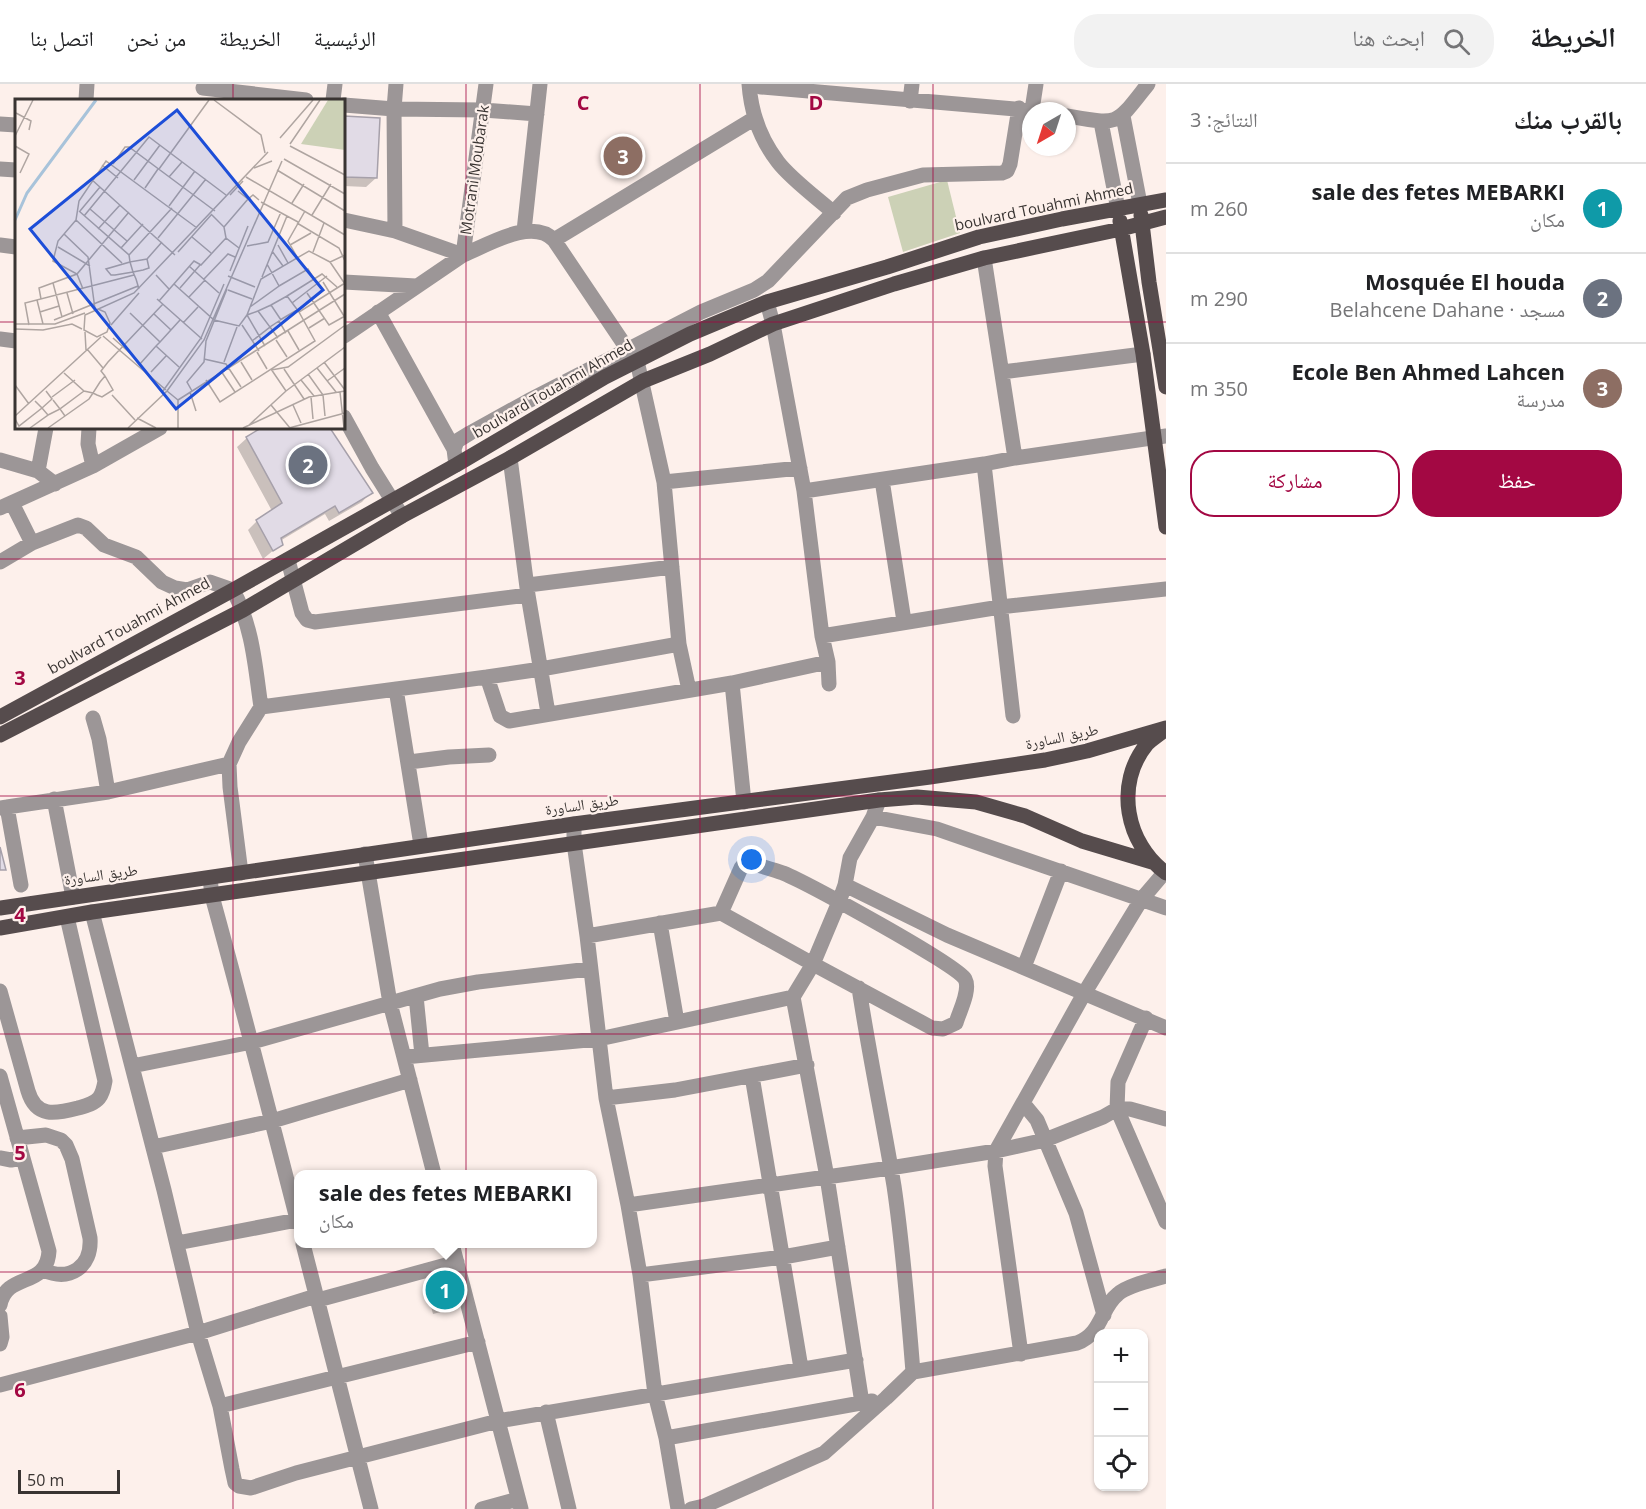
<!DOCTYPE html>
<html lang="ar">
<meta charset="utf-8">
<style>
:root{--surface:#fff;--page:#f2f2f2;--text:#202124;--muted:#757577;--line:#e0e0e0;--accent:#a30843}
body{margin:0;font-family:"Open Sans","Noto Naskh Arabic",sans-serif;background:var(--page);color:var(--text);direction:rtl}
.controls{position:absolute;right:18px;bottom:18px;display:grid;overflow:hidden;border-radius:12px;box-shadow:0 2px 4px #0004}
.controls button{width:54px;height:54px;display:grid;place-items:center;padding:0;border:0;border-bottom:2px solid var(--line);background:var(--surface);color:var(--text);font:30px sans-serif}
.compass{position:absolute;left:1022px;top:18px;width:54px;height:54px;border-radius:50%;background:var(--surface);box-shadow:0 2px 4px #0004;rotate:219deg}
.scale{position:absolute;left:18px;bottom:15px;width:102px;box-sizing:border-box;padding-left:6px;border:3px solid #393432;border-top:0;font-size:16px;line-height:21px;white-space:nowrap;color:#393432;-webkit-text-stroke:4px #fdf0eb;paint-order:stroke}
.you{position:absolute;left:752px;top:776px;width:21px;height:21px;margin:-15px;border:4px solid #fff;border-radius:50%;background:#1a73e8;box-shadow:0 0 0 9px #1a73e833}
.badge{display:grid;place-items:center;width:39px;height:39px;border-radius:50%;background:var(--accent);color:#fff;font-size:20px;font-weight:700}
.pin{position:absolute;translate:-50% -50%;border:3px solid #fff;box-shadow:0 2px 6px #0006}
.popup{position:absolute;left:294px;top:1086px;width:303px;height:78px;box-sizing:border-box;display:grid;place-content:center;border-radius:12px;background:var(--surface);filter:drop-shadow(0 2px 4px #0005);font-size:20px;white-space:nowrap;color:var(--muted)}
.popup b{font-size:22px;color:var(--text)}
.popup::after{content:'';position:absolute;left:50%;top:100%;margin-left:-12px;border:12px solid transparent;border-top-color:var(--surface)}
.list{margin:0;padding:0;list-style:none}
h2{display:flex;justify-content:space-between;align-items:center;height:78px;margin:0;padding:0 24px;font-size:26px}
h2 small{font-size:20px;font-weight:400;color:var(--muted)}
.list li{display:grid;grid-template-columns:39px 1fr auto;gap:18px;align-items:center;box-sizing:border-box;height:90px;padding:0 24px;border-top:2px solid var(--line)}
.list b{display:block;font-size:22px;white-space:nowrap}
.list p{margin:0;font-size:20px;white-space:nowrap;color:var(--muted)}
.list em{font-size:20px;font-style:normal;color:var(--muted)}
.actions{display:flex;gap:12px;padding:18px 24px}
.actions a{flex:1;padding:14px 0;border:2px solid var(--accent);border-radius:24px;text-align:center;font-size:21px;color:var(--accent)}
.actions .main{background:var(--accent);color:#fff}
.icon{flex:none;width:33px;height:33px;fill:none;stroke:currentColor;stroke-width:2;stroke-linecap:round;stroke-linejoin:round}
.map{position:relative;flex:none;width:1166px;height:1425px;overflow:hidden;direction:ltr}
header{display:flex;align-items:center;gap:36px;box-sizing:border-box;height:84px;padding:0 30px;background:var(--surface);border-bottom:2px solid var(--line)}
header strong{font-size:28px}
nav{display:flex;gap:33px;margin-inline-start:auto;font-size:21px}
.search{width:420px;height:54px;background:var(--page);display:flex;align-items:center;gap:15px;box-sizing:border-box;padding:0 21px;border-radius:24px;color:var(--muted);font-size:22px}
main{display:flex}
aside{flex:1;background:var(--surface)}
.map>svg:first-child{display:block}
.green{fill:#ccd1b6}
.shadow{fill:#0003}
.building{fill:#e1dbe6;stroke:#a6a0aa;stroke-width:1.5}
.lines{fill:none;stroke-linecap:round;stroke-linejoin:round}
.minor{stroke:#9c9697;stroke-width:15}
.major{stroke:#564c4d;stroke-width:15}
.grid{fill:none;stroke:#a30843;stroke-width:1.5;stroke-opacity:0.55}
.labels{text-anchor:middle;stroke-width:4.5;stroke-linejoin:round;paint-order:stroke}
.street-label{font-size:15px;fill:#393432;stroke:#fdf0eb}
.inset-river{fill:none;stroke:#a8c3da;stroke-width:3}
.inset-road{fill:none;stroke:#afa5a1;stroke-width:1.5}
.view{fill:#1d4ed8;fill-opacity:0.15;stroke:#1d4ed8;stroke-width:3}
.inset-edge{fill:none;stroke:#393432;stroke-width:3}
.grid-label{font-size:20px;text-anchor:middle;font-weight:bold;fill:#a30843;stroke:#fdf0eb;stroke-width:4.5;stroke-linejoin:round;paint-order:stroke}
</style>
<header>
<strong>الخريطة</strong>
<div class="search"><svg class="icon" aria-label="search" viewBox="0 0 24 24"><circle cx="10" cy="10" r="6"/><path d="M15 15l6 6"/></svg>ابحث هنا</div>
<nav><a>الرئيسية</a><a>الخريطة</a><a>من نحن</a><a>اتصل بنا</a></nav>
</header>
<main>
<aside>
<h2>بالقرب منك<small>النتائج: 3</small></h2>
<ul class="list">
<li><span class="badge" style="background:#0f9aa8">1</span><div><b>sale des fetes MEBARKI</b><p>مكان</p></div><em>260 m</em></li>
<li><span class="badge" style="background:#6b7280">2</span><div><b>Mosquée El houda</b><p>مسجد · Belahcene Dahane</p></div><em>290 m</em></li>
<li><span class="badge" style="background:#8d6e63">3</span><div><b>Ecole Ben Ahmed Lahcen</b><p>مدرسة</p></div><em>350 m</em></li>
</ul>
<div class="actions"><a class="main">حفظ</a><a>مشاركة</a></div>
</aside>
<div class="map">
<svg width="1166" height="1425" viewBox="0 0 1166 1425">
<rect width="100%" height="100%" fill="#fdf0eb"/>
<path class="green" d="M 947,96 L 960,149 L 903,168 L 888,113 Z"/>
<path class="shadow" d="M 344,34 L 378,35 L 376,94 L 366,103 L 344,102 Z
M 264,344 L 328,344 L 371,408 L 362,418 L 329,437 L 325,430 L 280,457 L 281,460 L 263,475 L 248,446 L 257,437 L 272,427 L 237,363 L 247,354 Z
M 432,1193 L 456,1219 L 449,1226 L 433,1230 L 425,1200 Z"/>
<path class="building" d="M 344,32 L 380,34 L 377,94 L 344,93 Z
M 261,344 L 330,344 L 373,409 L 339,429 L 335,422 L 281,454 L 283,461 L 273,467 L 256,436 L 282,419 L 246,353 Z
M 0,763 L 6,786 L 0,786 Z
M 452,1188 L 458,1220 L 439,1224 L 432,1192 Z"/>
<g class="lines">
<path class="minor" d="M 749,0 C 751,28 761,56 778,78 C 791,95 817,114 834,129
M 756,0 L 761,3 L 1038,27
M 203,4 L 306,16
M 86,16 L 87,0
M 333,16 L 335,0
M 910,17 L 912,0
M 344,21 L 394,25 L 396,0
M 1032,26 L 1036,0
M 537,30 L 483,26 L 394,25 L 395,147 L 463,171 C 488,161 532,133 554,156 L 628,266 L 637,277 L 664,398 L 679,560 L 689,606
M 1067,32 C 1120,41 1115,42 1148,0
M 1123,32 L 1140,120
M 1101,38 L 1118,125
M 0,40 L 16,41
M 0,85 L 16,86
M 344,136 L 395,147
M 524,147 L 540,0
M 554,156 L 755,34
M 0,161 L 16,163
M 984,174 L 1015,374 L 1166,352
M 344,198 L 416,202
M 767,218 L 773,240 L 804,407 L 822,552 L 828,578 L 829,600
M 378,228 L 454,365
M 344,252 L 463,171 L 486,0
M 0,255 L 16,257
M 1002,288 L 1143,270
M 344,333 L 372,384 L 402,432
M 89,344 L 88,360 L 93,382
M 510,374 L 528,511 L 548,629
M 0,376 L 38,387 L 55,400
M 456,381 L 454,365 L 457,357 L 470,349 L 528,317 L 701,228 L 754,206 L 768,197 L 847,114 L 867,106 L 923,91 L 1002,89 L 1007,87 L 1010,80 L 1019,24
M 38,387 L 46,344
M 882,396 L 904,537
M 664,398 L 800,384
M 804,407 L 984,380
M 12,419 L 32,459
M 0,424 L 93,382 L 160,344
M 288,476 L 302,529 L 307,536 L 315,538 L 528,511
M 0,478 L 32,459 L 78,441 L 86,444 L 104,461 L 136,473 L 162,498 L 175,504 L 187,506 L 210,498 L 233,506 C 253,544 255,582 261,623 L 239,658 L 229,680 L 230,703 L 241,789
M 528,501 L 672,483
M 822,552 L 1000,523 L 1166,505
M 487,593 L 541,585 L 679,560
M 732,599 L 744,718
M 396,605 L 421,761
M 261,623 L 487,593 L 500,632 L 509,637 L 732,599 L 828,578
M 1013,632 L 984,380 L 1015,374
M 93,634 L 99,655 L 108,708
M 409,678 L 449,673 L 489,671
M 54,715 L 73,813
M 7,723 L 108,708 L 229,680
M 0,724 L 7,723 L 21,801
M 873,733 L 937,745 L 1166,824
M 574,740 L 574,759 L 587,852 L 606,1014 L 628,1121 L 640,1191 L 655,1310 L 666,1354 L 678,1425
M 365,770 L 390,919 L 434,1090
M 210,794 L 212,812 C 242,921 270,1030 298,1139
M 845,801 L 947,851 L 1166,944
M 92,828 L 164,1106 L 198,1249 L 220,1322 L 232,1385 L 235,1399 L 239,1402 L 251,1404 L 296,1389 L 498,1337 L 856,1276
M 721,829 L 741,784 L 745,779 L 748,778 C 760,782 772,785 783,789 C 807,799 956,880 965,895 C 971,906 959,928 956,939 L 943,945 L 932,944 L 813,880 L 839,818 L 845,801 L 850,774 L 873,733 L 879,716
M 660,839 L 677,938
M 587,852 L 721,829 L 813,880 L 793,913 L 827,1093 L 862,1319
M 1024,883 L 1061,787
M 0,907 L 28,1007 C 36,1034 55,1030 78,1024 C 85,1022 94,1020 99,1014 C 103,1009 104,1003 105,997 L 67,833
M 416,912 L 422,971
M 1146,934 L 1118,998 L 1117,1025 L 1166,1138
M 404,973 L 599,955 L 793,913
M 132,982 L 252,958 L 440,905 L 478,898 L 590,885
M 0,992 L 49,1167 C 47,1205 7,1187 0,1221
M 752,992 L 801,1284
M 606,1014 L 675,1006 L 807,981
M 1023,1019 L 1037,1036 L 1076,1129 L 1104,1231
M 17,1054 L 46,1051 L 61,1056 L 66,1061 L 72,1075 L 90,1154 C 92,1183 70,1198 43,1186
M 153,1063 L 272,1037 L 410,996
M 0,1074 L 11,1076 L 22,1074
M 628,1121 L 890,1084 L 996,1067 L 1045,1056 L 1103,1033 L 1117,1025 L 1130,1025 L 1166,1035
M 177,1159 L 297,1136
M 303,1160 L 371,1425
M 452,1160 L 521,1425
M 640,1191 L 783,1173 L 838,1163
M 318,1216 L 457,1178
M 0,1232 L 2,1253 L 0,1260
M 1021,1270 L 995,1082 L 996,1067 L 1085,908 L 1141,816 L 1165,788
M 913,1288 L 1077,1259 C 1103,1249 1100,1224 1118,1210 C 1128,1201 1153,1196 1166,1192
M 0,1301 L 198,1249 L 316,1212
M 220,1322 L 478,1258
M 546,1328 L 569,1425
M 666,1354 L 872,1317
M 482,1425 L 518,1415
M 691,1425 L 704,1422 L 824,1369 L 886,1314 L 913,1288 C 908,1225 903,1163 894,1102 C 883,1036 869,970 859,904"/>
<path class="major" d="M 1141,131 L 1149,198 L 1166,303
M 1120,137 L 1143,270 L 1166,443
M 0,633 L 233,506 L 456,381 L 605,293 L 690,250 L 767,218 L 887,183 L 979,153 L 1062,135 L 1166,116
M 1162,648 C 1157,652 1151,656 1147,660 C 1114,700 1126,760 1166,789
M 0,651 L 243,526 L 402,432 L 510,374 L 643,297 L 710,270 L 773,240 L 894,200 L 984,174 L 1121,145 L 1166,133
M 0,824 L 574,740 L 930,693 L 1045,676 L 1087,667 L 1166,644
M 0,844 L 92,828 L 879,716 L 917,713 L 976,718 L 1025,732 L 1082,757 L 1152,778"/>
</g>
<path class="grid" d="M 233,0 L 233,16M 466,0 L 466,1425M 700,0 L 700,1425M 933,0 L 933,1425M 0,238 L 16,238M 344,238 L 1166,238M 233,344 L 233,1425M 0,475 L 1166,475M 0,712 L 1166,712M 0,950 L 1166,950M 0,1188 L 1166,1188"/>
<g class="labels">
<g class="street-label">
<text transform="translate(475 86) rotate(-82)" y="5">Motrani Moubarak</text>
<text transform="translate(1044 123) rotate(-12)" y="5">boulvard Touahmi Ahmed</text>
<text transform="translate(553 305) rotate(-30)" y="5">boulvard Touahmi Ahmed</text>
<text transform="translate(129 542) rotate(-29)" y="5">boulvard Touahmi Ahmed</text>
<text transform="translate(1062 653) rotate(-12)" y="5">طريق الساورة</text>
<text transform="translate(582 721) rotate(-8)" y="5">طريق الساورة</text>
<text transform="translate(101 791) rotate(-8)" y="5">طريق الساورة</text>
</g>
</g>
<g transform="translate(15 15)">
<rect width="330" height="330" fill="#fdf0eb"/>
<path d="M 313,1 L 330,1 L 330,51 L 286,45 Z" fill="#ccd1b6"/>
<path class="inset-river" d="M 0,121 L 12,94 L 81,1"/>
<path class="inset-road" d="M 199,1 L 246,36 L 250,54M 1,14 L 16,22 L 14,31M 0,37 L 18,1M 265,39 L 298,1M 275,45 L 305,1M 0,47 L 14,55 L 5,74M 275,47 L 330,76M 269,60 L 330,95M 98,65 L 110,48 L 114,48 L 200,112M 87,66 L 103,79M 239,69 L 257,62M 144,70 L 194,1M 262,71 L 330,112M 154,78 L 167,63M 231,78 L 330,136M 76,80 L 160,156M 119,81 L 145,46M 130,89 L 143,70M 223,92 L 233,100 L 238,96 L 244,101M 215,96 L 228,82M 246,103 L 283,123M 277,104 L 289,85M 154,107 L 180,72M 75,110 L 112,142M 64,112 L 114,156 L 115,163 L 132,160 L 147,143M 65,112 L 85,88M 197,116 L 209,128 L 211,139 L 224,149M 297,116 L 316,85M 69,117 L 134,38 L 211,96M 61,121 L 43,142 L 38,162 L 62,175 L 68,190M 282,124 L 324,149 L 330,162M 209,128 L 233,100M 83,130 L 105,106M 49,135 L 73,158 L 80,210M 177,138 L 196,154M 143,139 L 191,80M 263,146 L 273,164M 275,146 L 296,134M 232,147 L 253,143 L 266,113M 43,148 L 75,167M 106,149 L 128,125M 257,152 L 268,167M 163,153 L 197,115M 298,153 L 309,124M 114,156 L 157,109M 330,156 L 315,163 L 330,185M 282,158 L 273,142 L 290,112M 107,164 L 61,121 L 64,102 L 91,62 L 182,129M 174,167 L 204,194M 215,172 L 233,127M 141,176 L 154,190M 213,177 L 240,188M 247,178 L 272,117M 189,180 L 213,155 L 220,158M 308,183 L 329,217M 38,184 L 47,218M 159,185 L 199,221 L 224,227 L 232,216 L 243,212 L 255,228 L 237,242M 264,187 L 293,170 L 299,180M 165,189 L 185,166M 124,190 L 121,180 L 118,173 L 115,163 L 91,170 L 96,176 L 100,176 L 118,173 L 128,171 L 134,169 L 132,160M 213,191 L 237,200M 52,194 L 58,215M 292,194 L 314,226 L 330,217M 272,197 L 307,175 L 322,188M 174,198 L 190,181M 26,200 L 24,189 L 62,175 L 114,113M 142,200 L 187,240M 22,201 L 28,225M 144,202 L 179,162 L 186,166 L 211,139M 277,204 L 312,177M 256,206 L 272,197 L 284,213M 235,208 L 264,187 L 252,165M 83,210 L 90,213 L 95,224 L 92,233 L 82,238 L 69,231 L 70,216 L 119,194 L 253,53M 243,212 L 256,206 L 266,221M 25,213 L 44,207M 115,214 L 145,243 L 141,247M 139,215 L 156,231M 39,221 L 123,187M 265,221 L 282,211M 168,224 L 183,208M 0,225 L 40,225 L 70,214M 14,226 L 10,204 L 119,176M 96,226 L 124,194M 227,226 L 244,252M 294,229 L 310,219M 0,230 L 28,231 L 57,225 L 67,230M 273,232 L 284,251M 70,233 L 71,251M 88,237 L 151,291M 98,239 L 116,255M 263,239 L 255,228 L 264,222 L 271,234M 261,241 L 272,258M 145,243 L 165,221M 250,247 L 232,216 L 246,180 L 294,152 L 315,163M 72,250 L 88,269M 242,253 L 252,270M 189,260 L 211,265 L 226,288M 209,263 L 222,228M 226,263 L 237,281M 309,263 L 330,291M 124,266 L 141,247 L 164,268M 302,269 L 321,293M 256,270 L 271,292M 269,270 L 289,300M 256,271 L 273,268 L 329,227M 206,272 L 220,293M 136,273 L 151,257M 293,275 L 308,296 L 310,317M 90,277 L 86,272 L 93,263 L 148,205M 191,281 L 205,303 L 300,242 L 284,213 L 330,184M 286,281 L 299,297M 312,282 L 330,269M 0,286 L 14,305M 148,292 L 186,239 L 209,185M 152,292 L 163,301 L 163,329M 177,292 L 172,283 L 189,263 L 191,242 L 212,190M 175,293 L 181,312M 325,293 L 329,329M 97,296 L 120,321M 37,298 L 60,281M 296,298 L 298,320M 163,301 L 330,195M 256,306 L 275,329M 278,306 L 286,324M 33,316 L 45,310 L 38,301M 0,317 L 86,238M 50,317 L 45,310 L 69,292M 122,319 L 141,329M 0,320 L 4,327 L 27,309 L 20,302M 233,327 L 271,292 L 330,248M 15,329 L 33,316 L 27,309 L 37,300 L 31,292M 33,329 L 74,300 L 78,294 L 85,283 L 90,277 L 98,291 L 87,298 L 82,296 L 78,294 L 69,292 L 49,274M 113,329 L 152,292 L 189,241 L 267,62M 228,329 L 294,298 L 330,292M 274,329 L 330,314"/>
<path class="view" d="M 162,11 L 308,191 L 161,310 L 15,130 Z"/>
<rect width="330" height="330" class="inset-edge"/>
</g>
<g class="grid-label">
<text x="583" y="26">C</text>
<text x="816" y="26">D</text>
<text x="20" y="601">3</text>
<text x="20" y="838">4</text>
<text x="20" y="1076">5</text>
<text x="20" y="1313">6</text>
</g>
</svg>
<div class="controls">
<button>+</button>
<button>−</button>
<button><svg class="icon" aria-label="locate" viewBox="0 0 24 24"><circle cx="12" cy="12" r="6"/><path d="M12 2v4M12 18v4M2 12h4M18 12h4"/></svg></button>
</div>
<svg class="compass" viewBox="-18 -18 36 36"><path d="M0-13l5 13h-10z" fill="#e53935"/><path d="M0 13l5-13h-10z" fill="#757577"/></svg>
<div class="scale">50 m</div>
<div class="you"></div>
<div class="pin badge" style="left:445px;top:1206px;background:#0f9aa8">1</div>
<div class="popup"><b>sale des fetes MEBARKI</b>مكان</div>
<div class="pin badge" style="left:308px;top:381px;background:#6b7280">2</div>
<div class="pin badge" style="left:623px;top:72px;background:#8d6e63">3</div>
</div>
</main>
